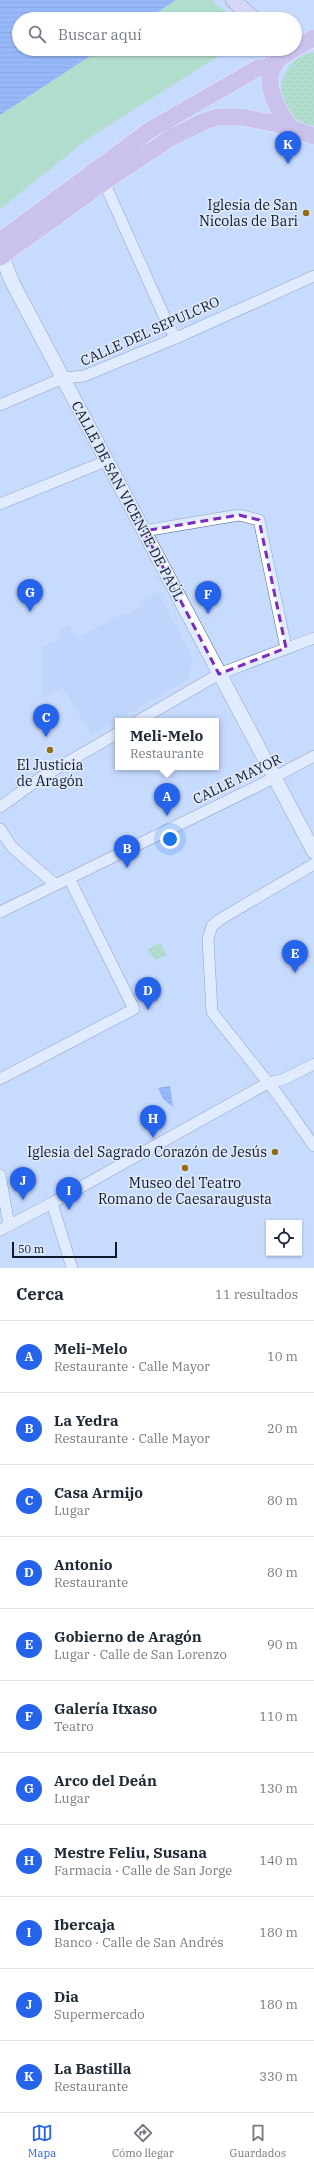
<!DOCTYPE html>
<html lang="es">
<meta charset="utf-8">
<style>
:root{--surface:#fff;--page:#f6f6f7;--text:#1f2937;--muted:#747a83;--line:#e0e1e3;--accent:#2563eb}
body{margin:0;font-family:"IBM Plex Serif",serif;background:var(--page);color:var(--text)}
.controls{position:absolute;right:12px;bottom:12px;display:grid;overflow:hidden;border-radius:0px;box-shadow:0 1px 3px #0004}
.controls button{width:36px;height:36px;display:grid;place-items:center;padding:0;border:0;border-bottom:1px solid var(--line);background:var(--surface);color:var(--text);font:20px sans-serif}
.scale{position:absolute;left:12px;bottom:10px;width:105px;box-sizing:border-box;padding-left:4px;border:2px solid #101929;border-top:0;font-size:11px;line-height:14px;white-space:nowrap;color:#101929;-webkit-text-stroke:3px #dee8fa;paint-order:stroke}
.you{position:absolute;left:170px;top:839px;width:14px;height:14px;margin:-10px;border:3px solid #fff;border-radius:50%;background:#1a73e8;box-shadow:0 0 0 6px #1a73e833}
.badge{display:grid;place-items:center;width:26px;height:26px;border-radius:50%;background:var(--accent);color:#fff;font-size:13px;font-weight:700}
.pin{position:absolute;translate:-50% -33px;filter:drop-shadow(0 1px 2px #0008)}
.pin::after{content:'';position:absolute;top:21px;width:14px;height:12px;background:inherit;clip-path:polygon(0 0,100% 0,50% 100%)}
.popup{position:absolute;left:115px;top:718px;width:104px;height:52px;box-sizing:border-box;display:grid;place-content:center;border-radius:0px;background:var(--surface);filter:drop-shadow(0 1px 3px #0005);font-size:13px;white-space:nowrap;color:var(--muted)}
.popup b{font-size:15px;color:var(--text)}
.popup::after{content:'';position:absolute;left:50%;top:100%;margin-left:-8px;border:8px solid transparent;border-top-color:var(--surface)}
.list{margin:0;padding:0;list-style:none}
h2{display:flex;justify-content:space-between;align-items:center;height:52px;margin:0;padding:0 16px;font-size:17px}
h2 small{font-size:13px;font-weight:400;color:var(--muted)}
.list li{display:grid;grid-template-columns:26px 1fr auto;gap:12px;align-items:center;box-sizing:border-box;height:72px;padding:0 16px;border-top:1px solid var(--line)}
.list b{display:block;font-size:15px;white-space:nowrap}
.list p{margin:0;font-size:13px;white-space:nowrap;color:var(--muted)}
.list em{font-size:13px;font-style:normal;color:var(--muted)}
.icon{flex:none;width:22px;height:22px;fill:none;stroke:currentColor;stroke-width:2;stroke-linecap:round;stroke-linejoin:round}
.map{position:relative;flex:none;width:314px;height:1268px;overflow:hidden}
.search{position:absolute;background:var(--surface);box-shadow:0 1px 3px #0004;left:12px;right:12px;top:12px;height:44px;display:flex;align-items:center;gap:10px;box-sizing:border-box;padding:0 14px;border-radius:22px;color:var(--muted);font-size:15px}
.sheet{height:844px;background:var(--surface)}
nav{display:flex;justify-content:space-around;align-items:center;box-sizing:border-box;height:56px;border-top:1px solid var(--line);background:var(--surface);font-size:11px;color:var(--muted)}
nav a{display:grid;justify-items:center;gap:2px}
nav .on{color:var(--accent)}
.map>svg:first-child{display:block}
.built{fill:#b8cff8}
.grass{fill:url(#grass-dots)}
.park{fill:#97e191}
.water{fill:url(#water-rules)}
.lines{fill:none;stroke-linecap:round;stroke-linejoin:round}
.minor-casing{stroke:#4c6187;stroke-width:12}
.tertiary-casing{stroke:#4c6187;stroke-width:15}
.secondary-casing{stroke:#4c6187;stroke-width:16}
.primary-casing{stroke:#fff;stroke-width:18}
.minor{stroke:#fff;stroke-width:11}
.tertiary{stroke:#fff;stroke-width:14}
.secondary{stroke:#e8d1eb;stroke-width:15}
.primary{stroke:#d1a3d7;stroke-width:17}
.marked{fill:none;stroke:#7b2cbf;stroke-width:3;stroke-dasharray:8 5;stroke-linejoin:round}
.poi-dot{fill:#946e17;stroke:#dee8fa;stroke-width:1.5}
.labels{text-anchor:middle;stroke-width:3.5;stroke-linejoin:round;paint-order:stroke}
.poi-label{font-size:14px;fill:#101929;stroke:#dee8fa;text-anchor:end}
.street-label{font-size:14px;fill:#101929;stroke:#dee8fa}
</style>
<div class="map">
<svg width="314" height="1268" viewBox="0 0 314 1268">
<defs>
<pattern id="grass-dots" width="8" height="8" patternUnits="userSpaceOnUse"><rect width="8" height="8" fill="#97e191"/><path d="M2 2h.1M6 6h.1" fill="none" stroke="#81c07d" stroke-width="1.8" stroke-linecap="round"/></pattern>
<pattern id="water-rules" width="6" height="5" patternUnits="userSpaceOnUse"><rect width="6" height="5" fill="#5b8ff5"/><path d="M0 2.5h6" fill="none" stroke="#4a74c6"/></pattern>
</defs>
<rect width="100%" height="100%" fill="#c7dbff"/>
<path class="built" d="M 158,592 L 193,659 L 188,679 L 92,735 L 63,688 L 42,697 L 42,647 L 59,639 L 62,634 L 59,631 L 70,625 L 76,638 L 126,612 L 128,614 L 144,605 L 143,600 Z"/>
<path class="grass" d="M 314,52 L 314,127 C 306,124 298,122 292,116 C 268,95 285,56 314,52 Z
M 160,943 L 167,955 L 154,960 L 148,949 Z"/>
<path class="park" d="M 176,0 L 212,0 L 234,19 L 147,19 Z
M 101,49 L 230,49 L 89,138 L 0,209 L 0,115 Z"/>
<path class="water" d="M 0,0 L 176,0 L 147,19 L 19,19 L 19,49 L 101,49 L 0,115 Z
M 170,1086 L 173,1107 L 163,1099 L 158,1088 Z"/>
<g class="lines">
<g class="minor-casing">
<path id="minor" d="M 104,182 L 169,327 L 176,338
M 0,405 L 63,378 L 84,376 L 176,338 L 314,276
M 0,504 L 106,461
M 144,531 L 239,515 L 259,520 L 286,648
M 138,721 L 219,674 L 314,638
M 0,807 L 42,777 L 118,733
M 0,829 L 12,847 L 56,885
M 314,864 L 219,920 L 212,926 L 208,939 L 212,1012 L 278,1095 L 314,1146
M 0,912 L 260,785 L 314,756
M 0,1079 L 134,1009 L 69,878
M 0,1175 L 9,1225
M 52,1203 L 72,1268
M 0,1230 L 52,1203 L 268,1083 L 282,1080 L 314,1064"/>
</g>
<g class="tertiary-casing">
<path id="tertiary" d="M 6,246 L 4,261 L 11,280 L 314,852"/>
</g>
<g class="secondary-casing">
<path id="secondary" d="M 233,0 L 254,19
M 271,49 L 277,60"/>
</g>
<g class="primary-casing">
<path id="primary" d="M 295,48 L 314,38
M 292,129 C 278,112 261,83 276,62 C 280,56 288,53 294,49
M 0,241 L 150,130 L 258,68 L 274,66
M 0,257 L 104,182 L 172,137 L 205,121 L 218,117 L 242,117 L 277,124 L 314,136"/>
</g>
<use href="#minor" class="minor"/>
<use href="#tertiary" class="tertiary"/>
<use href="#secondary" class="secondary"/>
<use href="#primary" class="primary"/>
</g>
<path d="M0 0H314V1268H0ZM 239,515 L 259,520 L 286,648 L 219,674 L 144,531 Z" fill="#c7dbff" fill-opacity=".55" fill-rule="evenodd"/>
<path class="marked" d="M 239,515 L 259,520 L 286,648 L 219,674 L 144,531 Z"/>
<g class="poi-dot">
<circle cx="306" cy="213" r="4"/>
<circle cx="50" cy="750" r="4"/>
<circle cx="275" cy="1152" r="4"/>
<circle cx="185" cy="1168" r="4"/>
</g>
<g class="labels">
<g class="poi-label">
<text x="298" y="210">Iglesia de San<tspan x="298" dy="16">Nicolas de Bari</tspan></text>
<text x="50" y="770" text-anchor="middle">El Justicia<tspan x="50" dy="16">de Aragón</tspan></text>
<text x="267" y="1157">Iglesia del Sagrado Corazón de Jesús</text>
<text x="185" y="1188" text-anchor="middle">Museo del Teatro<tspan x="185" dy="16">Romano de Caesaraugusta</tspan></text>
</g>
<g class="street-label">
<text transform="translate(150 331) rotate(-24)" y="5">CALLE DEL SEPULCRO</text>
<text transform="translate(128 501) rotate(62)" y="5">CALLE DE SAN VICENTE DE PAÚL</text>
<text transform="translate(237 779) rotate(-26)" y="5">CALLE MAYOR</text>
</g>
</g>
</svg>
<div class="controls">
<button><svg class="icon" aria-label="locate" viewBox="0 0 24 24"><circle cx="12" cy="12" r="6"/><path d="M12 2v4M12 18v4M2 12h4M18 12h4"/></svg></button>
</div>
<div class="scale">50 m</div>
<div class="you"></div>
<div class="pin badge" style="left:167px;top:816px">A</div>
<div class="popup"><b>Meli-Melo</b>Restaurante</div>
<div class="pin badge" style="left:127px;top:868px">B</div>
<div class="pin badge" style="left:46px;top:737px">C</div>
<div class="pin badge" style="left:148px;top:1010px">D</div>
<div class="pin badge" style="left:295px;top:973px">E</div>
<div class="pin badge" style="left:208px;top:614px">F</div>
<div class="pin badge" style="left:30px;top:612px">G</div>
<div class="pin badge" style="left:153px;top:1138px">H</div>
<div class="pin badge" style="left:69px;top:1210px">I</div>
<div class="pin badge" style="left:23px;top:1200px">J</div>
<div class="pin badge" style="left:288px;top:164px">K</div>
<div class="search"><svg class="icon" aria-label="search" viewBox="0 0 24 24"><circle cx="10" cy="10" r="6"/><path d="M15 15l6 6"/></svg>Buscar aquí</div>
</div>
<section class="sheet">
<h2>Cerca<small>11 resultados</small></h2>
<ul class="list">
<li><span class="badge">A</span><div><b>Meli-Melo</b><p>Restaurante · Calle Mayor</p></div><em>10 m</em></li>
<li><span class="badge">B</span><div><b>La Yedra</b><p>Restaurante · Calle Mayor</p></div><em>20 m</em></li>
<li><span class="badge">C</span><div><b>Casa Armijo</b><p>Lugar</p></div><em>80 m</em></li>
<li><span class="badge">D</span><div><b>Antonio</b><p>Restaurante</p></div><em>80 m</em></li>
<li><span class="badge">E</span><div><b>Gobierno de Aragón</b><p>Lugar · Calle de San Lorenzo</p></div><em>90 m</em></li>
<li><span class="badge">F</span><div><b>Galería Itxaso</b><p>Teatro</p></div><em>110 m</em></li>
<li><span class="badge">G</span><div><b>Arco del Deán</b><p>Lugar</p></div><em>130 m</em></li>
<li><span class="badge">H</span><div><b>Mestre Feliu, Susana</b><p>Farmacia · Calle de San Jorge</p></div><em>140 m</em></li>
<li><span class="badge">I</span><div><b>Ibercaja</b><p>Banco · Calle de San Andrés</p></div><em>180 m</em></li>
<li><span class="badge">J</span><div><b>Dia</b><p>Supermercado</p></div><em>180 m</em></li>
<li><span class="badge">K</span><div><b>La Bastilla</b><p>Restaurante</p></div><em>330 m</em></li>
</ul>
</section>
<nav>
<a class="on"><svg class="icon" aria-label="map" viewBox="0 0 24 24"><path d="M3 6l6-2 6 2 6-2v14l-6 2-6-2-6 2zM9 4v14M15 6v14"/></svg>Mapa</a>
<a><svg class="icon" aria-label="directions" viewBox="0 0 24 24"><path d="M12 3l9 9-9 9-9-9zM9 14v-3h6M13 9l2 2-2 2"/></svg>Cómo llegar</a>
<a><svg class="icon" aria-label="saved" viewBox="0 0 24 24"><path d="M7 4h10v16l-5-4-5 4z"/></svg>Guardados</a>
</nav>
